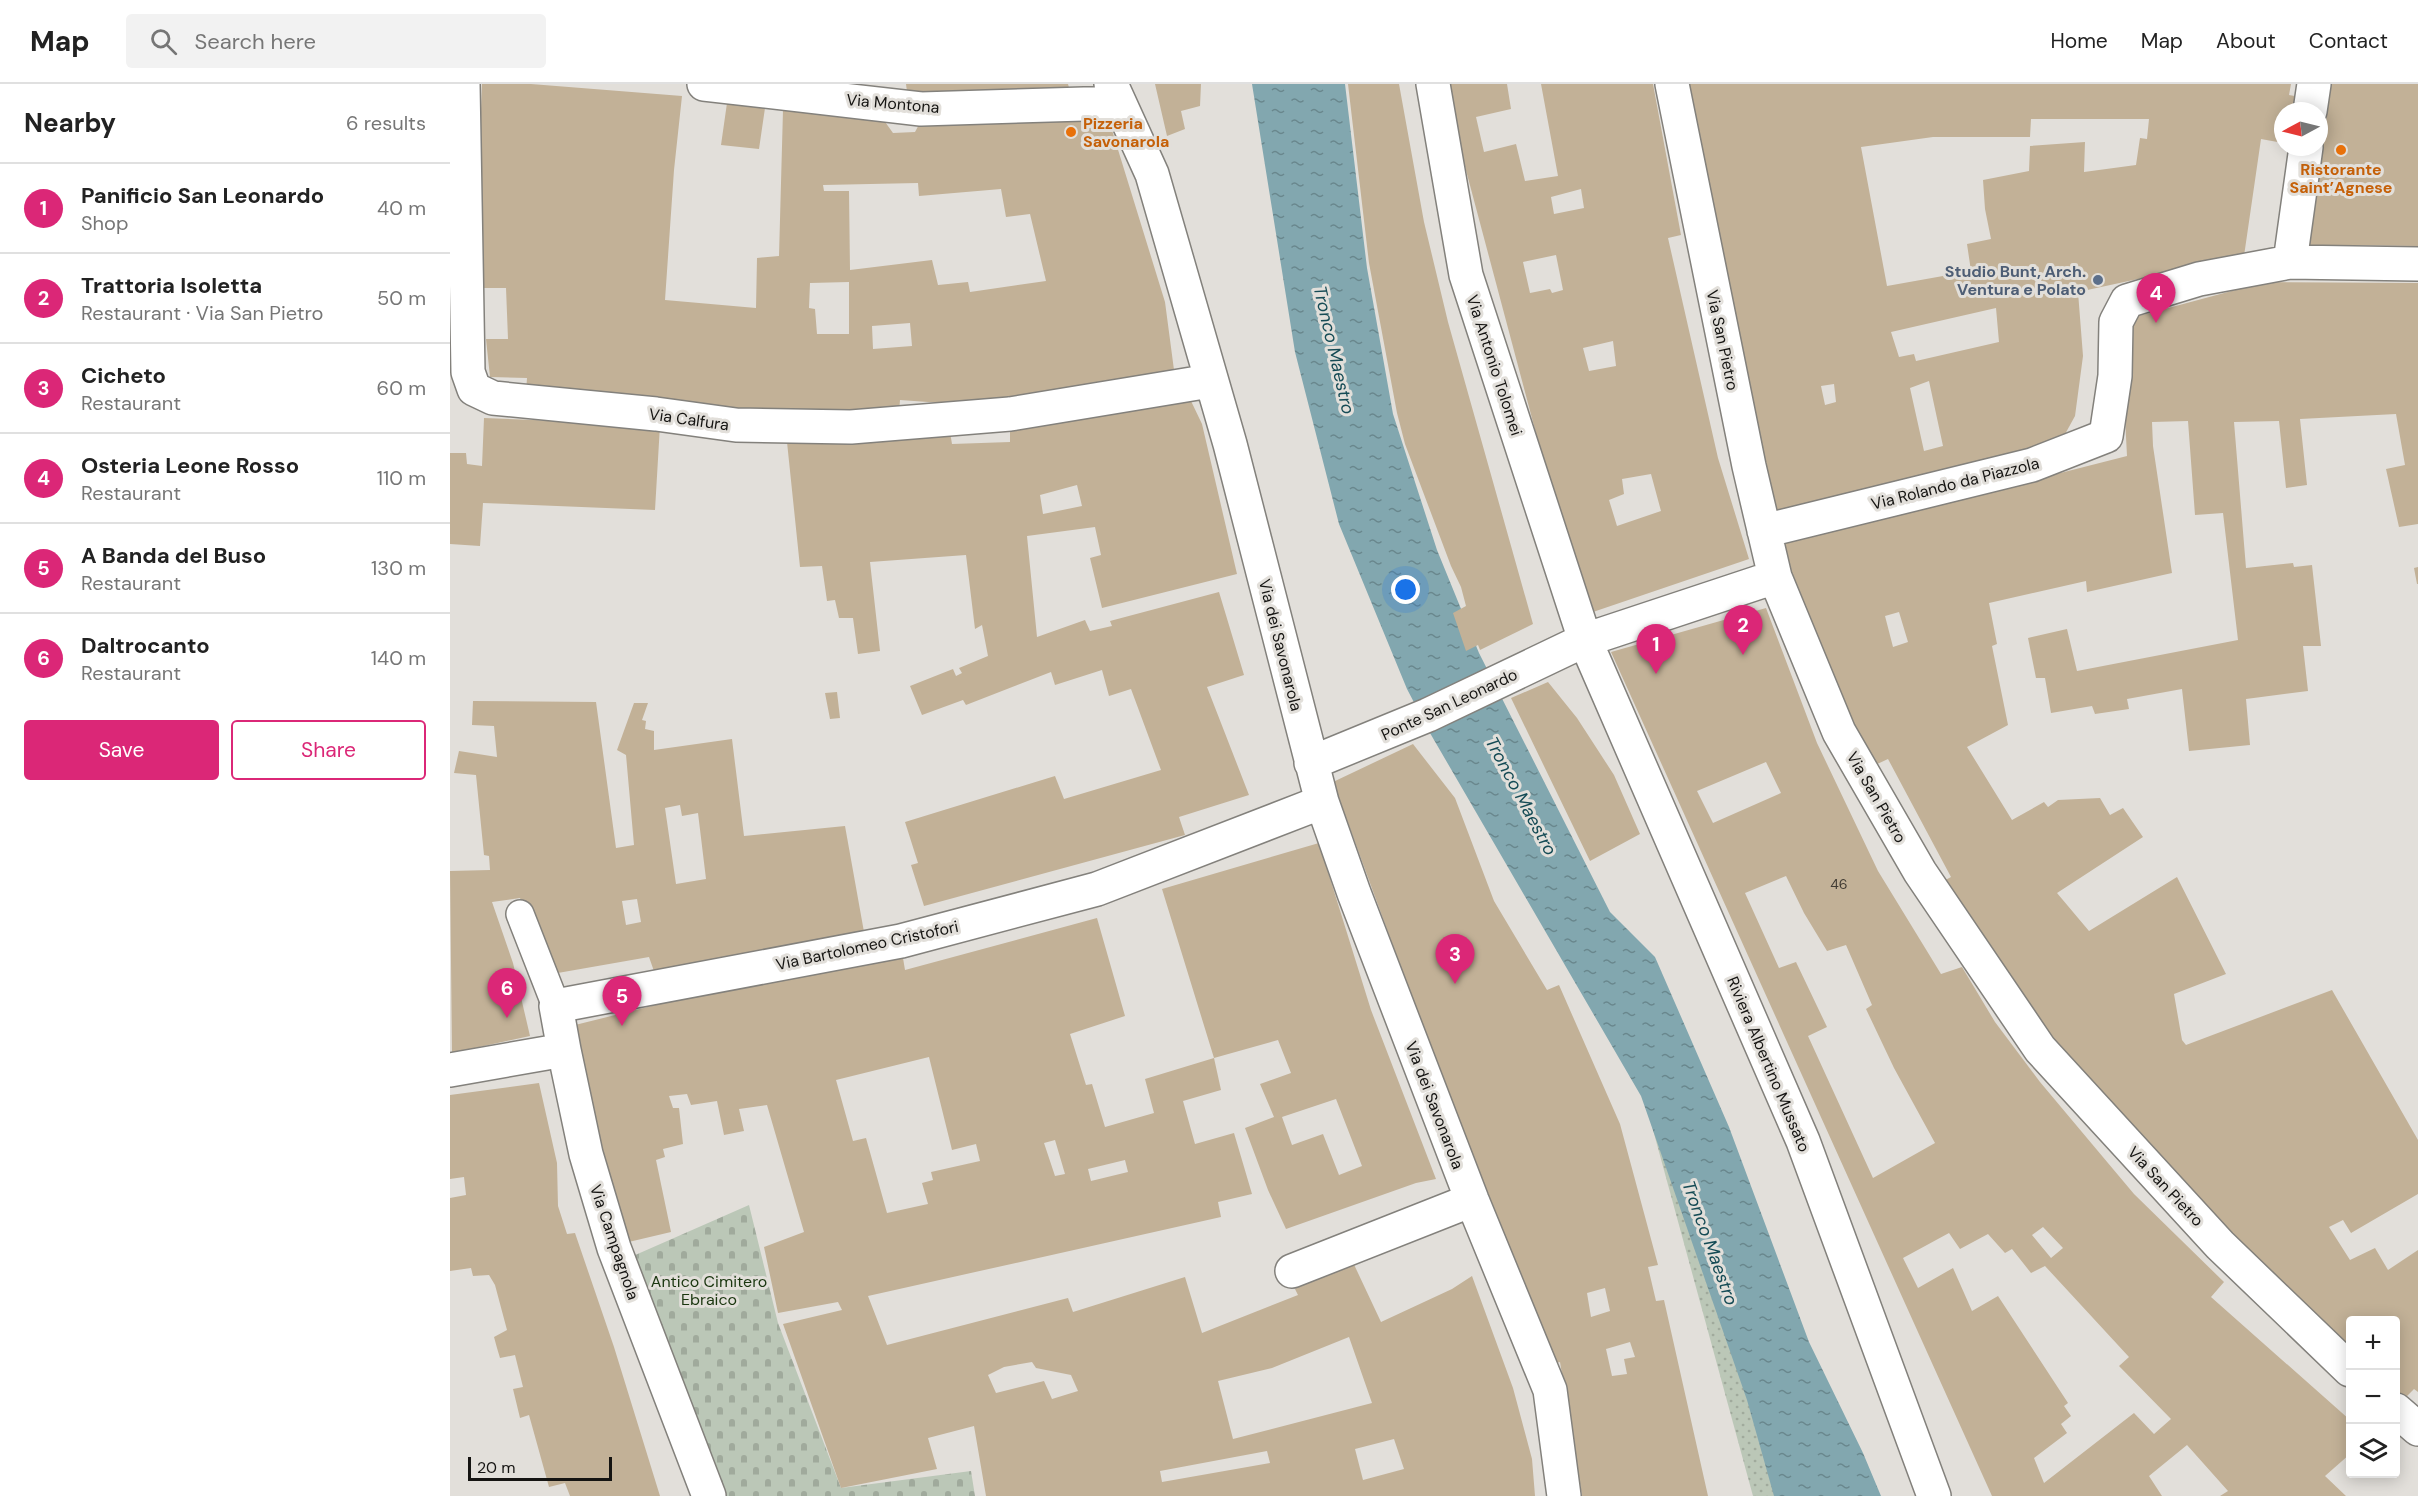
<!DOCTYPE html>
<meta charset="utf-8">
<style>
:root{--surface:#fff;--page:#f2f2f2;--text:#222;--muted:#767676;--line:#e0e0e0;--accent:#db2777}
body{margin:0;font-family:"DM Sans",sans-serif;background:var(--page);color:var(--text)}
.controls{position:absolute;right:18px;bottom:18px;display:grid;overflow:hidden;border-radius:6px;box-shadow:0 3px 15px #0003}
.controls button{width:54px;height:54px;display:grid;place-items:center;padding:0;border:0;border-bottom:2px solid var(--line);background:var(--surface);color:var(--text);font:30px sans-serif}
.compass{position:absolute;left:1824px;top:18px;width:54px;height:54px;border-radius:50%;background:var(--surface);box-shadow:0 3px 15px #0003;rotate:263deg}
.scale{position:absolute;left:18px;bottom:15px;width:144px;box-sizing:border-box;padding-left:6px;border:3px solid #151412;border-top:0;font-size:16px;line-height:21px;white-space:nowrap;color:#151412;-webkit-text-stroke:4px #e2dfda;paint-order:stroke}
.you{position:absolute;left:956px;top:506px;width:21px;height:21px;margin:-15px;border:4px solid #fff;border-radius:50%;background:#1a73e8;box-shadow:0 0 0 9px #1a73e833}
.badge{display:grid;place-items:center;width:39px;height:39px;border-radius:50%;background:var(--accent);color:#fff;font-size:20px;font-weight:700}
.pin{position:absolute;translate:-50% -50px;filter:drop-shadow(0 2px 3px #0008)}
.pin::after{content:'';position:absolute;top:32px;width:21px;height:18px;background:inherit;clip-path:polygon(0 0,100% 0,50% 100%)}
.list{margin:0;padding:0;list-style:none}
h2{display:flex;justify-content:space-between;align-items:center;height:78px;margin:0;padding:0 24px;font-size:26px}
h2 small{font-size:20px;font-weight:400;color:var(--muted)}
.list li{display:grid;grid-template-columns:39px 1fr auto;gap:18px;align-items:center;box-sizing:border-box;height:90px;padding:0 24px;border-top:2px solid var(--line)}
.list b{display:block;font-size:22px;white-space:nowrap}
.list p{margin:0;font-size:20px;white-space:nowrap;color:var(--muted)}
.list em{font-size:20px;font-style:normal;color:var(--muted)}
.actions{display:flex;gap:12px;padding:18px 24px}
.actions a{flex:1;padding:14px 0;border:2px solid var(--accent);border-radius:6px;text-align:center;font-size:21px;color:var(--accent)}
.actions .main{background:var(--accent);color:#fff}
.icon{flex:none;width:33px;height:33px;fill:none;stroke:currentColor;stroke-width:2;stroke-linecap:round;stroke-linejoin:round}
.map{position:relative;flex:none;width:1968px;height:1412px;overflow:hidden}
header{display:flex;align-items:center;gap:36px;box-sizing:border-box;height:84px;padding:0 30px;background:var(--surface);border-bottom:2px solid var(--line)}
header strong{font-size:28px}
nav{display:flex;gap:33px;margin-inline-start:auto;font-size:21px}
.search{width:420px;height:54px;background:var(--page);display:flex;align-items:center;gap:15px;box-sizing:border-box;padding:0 21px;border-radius:6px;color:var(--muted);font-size:22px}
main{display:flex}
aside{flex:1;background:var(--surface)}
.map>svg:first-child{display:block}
.grass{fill:url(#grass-dots)}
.cemetery{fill:url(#cemetery-stones)}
.water{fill:url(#water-ripples)}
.building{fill:#c2b197;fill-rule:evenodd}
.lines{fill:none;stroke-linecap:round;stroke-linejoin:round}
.service-casing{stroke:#83817c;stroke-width:30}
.minor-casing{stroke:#83817c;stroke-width:36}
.service{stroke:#fff;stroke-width:27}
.minor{stroke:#fff;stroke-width:33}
.food-dot{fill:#e8710a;stroke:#e2dfda;stroke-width:2}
.service-dot{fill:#5c6f8a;stroke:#e2dfda;stroke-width:2}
.labels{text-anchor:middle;stroke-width:6;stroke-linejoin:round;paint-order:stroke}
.number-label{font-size:14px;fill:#403b33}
.street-label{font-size:16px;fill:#151412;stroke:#e2dfda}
.food-label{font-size:16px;font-weight:bold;fill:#c56008;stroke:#e2dfda;text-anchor:start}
.service-label{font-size:16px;font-weight:bold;fill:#4e5e75;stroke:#e2dfda;text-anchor:end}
.park-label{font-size:16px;fill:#1a360f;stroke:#e2dfda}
.water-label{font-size:18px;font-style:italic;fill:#154b55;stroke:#e2dfda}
</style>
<header>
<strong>Map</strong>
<div class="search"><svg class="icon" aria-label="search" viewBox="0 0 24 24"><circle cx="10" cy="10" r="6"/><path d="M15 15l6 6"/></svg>Search here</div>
<nav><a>Home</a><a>Map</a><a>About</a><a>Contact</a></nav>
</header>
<main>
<aside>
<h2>Nearby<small>6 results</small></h2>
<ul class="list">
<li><span class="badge">1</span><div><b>Panificio San Leonardo</b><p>Shop</p></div><em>40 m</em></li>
<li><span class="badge">2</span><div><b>Trattoria Isoletta</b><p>Restaurant · Via San Pietro</p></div><em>50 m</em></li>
<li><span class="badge">3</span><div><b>Cicheto</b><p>Restaurant</p></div><em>60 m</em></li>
<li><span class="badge">4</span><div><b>Osteria Leone Rosso</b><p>Restaurant</p></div><em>110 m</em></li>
<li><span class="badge">5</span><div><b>A Banda del Buso</b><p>Restaurant</p></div><em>130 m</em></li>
<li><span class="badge">6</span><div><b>Daltrocanto</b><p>Restaurant</p></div><em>140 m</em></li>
</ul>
<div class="actions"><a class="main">Save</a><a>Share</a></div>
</aside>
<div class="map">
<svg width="1968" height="1412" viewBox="0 0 1968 1412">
<defs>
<pattern id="grass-dots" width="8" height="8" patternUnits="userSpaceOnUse" patternTransform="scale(1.5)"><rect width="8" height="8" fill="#bbc7b7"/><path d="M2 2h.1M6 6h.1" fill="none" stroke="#a0aa9c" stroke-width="1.8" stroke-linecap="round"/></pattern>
<pattern id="cemetery-stones" width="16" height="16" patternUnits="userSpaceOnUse" patternTransform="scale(1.5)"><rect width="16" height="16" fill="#bbc7b7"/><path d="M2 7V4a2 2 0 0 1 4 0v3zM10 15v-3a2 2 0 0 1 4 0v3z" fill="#a0aa9c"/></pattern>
<pattern id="water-ripples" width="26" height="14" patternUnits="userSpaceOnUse" patternTransform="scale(1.5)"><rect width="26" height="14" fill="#82a7af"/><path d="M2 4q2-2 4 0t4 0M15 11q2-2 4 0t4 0" fill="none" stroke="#69878d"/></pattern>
</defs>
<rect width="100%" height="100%" fill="#e2dfda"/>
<path class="grass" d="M 1179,958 L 1370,1412 L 1303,1412 Z"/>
<path class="cemetery" d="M 299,1121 L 328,1239 L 391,1404 L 521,1387 L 525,1412 L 274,1412 L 183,1172 Z"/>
<path class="water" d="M 802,0 L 895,0 L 917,184 L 943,330 L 987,466 L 1029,569 L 1160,828 L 1205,873 L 1279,1043 L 1359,1258 L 1413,1369 L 1431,1412 L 1324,1412 L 1297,1316 L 1191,1012 L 980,649 L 957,605 L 889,440 L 845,268 Z"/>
<path class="building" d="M 32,0 L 81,0 L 232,12 L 224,86 L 215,216 L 306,224 L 307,174 L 329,172 L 333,26 L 433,35 L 443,49 L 465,48 L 472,35 L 657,30 L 715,218 L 724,286 L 520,321 L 450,316 L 449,328 L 323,333 L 76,308 L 77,294 L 40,293 L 36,255 L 58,255 L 56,204 L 31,204 L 28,98 ZM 468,99 L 469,112 L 551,105 L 556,133 L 580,130 L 596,197 L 520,208 L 518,198 L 488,201 L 482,176 L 400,186 L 399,107 L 374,107 L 373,101 ZM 399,198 L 399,250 L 367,250 L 365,225 L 359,224 L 360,199 ZM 460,239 L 462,262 L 423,265 L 422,242 Z
M 456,0 L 618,0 L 620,7 L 458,15 Z
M 705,0 L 751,0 L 750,22 L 731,27 L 735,45 L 717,52 Z
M 898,0 L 949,0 L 974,138 L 998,238 L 1083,540 L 1030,566 L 1028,561 L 1016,567 L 1003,529 L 1016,522 L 1011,503 L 1001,482 L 955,360 L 947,329 L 919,179 Z
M 993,0 L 1057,0 L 1061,25 L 1026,33 L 1034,68 L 1066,60 L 1075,97 L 1108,92 L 1091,0 L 1203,0 L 1231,151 L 1218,154 L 1268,374 L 1299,475 L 1143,528 L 1087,353 ZM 1131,105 L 1134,124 L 1104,130 L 1101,113 ZM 1106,171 L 1113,206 L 1102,209 L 1100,205 L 1080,209 L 1073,178 ZM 1163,257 L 1166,282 L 1139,287 L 1133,264 ZM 1201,390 L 1211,427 L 1167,442 L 1159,416 L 1174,410 L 1172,395 Z
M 1233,0 L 1841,0 L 1839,11 L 1850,13 L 1847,27 L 1833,27 L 1833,59 L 1811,55 L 1794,172 L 1628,208 L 1633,272 L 1625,332 L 1614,352 L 1572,369 L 1318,429 ZM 1581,35 L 1699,35 L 1697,55 L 1690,54 L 1686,81 L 1634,88 L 1635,58 L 1580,62 L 1579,87 L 1533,96 L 1535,125 L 1541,155 L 1517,160 L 1521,187 L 1437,202 L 1411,63 L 1483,53 L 1580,53 ZM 1546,224 L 1549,258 L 1466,277 L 1464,270 L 1449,273 L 1441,248 ZM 1479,297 L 1493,362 L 1474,367 L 1460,304 ZM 1384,300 L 1386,318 L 1375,321 L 1371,302 Z
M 1881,0 L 1968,0 L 1968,162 L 1878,161 L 1853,163 L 1876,38 Z
M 277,19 L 315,24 L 309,65 L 271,61 Z
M 1815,198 L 1968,199 L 1968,440 L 1949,443 L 1936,385 L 1955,381 L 1946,330 L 1850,335 L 1857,401 L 1836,404 L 1829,337 L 1784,338 L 1796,484 L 1843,479 L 1844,483 L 1862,481 L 1871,562 L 1853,562 L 1858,607 L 1796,615 L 1800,661 L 1739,667 L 1732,605 L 1677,615 L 1679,625 L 1645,630 L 1642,622 L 1601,629 L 1595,594 L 1586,594 L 1578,554 L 1617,545 L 1627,587 L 1788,556 L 1773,429 L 1745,431 L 1738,337 L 1702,338 L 1703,362 L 1722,489 L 1637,508 L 1636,497 L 1539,519 L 1547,560 L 1542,562 L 1558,641 L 1517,663 L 1562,736 L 1594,718 L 1598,723 L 1608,716 L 1650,714 L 1660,731 L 1673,724 L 1693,753 L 1607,809 L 1639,847 L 1727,793 L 1776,890 L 1724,910 L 1732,956 L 1736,961 L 1882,906 L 1968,1056 L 1968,1110 L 1901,1149 L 1893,1136 L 1879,1143 L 1900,1176 L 1925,1164 L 1938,1186 L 1968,1166 L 1968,1308 L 1964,1305 L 1955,1314 L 1946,1310 L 1946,1236 L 1900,1236 L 1900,1271 L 1623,998 L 1488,800 L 1501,793 L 1438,675 L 1423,682 L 1355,538 L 1333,460 L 1677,372 L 1670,237 ZM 1449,528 L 1458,558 L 1443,563 L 1435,532 Z
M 741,317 L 752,340 L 787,490 L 652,524 L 640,474 L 651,471 L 645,443 L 577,452 L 587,553 L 635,536 L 640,547 L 662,542 L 660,537 L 769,508 L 794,591 L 757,603 L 799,711 L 729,733 L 735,751 L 474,822 L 461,781 L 468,779 L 455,738 L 605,692 L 614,715 L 711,686 L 681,605 L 659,612 L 652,586 L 605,601 L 601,588 L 516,621 L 513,616 L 472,631 L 460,602 L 503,585 L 506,592 L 512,589 L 509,584 L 538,572 L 532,541 L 525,545 L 516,471 L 420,478 L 430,567 L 408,570 L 403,534 L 389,534 L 385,516 L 377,517 L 372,482 L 350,483 L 337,358 L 500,348 L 502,360 L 560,358 L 560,346 ZM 627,401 L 632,422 L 593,430 L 590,411 Z
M 34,334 L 210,341 L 205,426 L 33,419 L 30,462 L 0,460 L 0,369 L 16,369 L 17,380 L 32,382 Z
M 1968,483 L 1968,500 L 1967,500 L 1964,484 Z
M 1316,524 L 1367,659 L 1428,787 L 1491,890 L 1512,883 L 1545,938 L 1590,998 L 1642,1060 L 1684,1110 L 1774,1198 L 1761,1213 L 1900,1336 L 1900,1370 L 1875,1392 L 1896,1412 L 1770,1412 L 1778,1407 L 1737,1361 L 1699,1392 L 1712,1412 L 1542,1412 L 1161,568 ZM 1316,678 L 1331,709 L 1263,739 L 1247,707 ZM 1336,792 L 1354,829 L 1377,867 L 1396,861 L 1422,921 L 1416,925 L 1444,984 L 1485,1059 L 1423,1094 L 1358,952 L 1377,943 L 1346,878 L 1329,884 L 1295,809 ZM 1593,1143 L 1613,1164 L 1601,1174 L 1582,1151 ZM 1499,1149 L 1510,1165 L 1538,1150 L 1555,1169 L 1562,1165 L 1581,1189 L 1595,1182 L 1679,1273 L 1669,1282 L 1721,1335 L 1704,1350 L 1684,1329 L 1594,1399 L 1584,1374 L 1617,1349 L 1611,1340 L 1621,1332 L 1614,1322 L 1618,1319 L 1548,1212 L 1522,1227 L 1503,1184 L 1468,1204 L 1453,1174 Z
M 1098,598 L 1127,634 L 1164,691 L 1190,750 L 1140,777 L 1061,614 Z
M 387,608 L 390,634 L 380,635 L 375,609 Z
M 23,617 L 146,618 L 166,764 L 184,761 L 176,671 L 167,666 L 184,619 L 198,619 L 192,636 L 196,637 L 195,645 L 204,647 L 204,666 L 282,655 L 294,752 L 395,742 L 414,848 L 205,890 L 199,873 L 102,890 L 70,814 L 42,818 L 63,879 L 80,952 L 2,969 L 0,787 L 40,786 L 39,772 L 34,771 L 26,691 L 4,689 L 9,667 L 47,673 L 44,642 L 22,641 ZM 230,721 L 232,732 L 248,729 L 256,795 L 226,800 L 215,724 ZM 187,815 L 191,838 L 176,841 L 172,817 Z
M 963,660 L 1005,714 L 1044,817 L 1097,906 L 1109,901 L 1170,1040 L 1208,1181 L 1198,1183 L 1206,1217 L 1214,1216 L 1258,1412 L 1132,1412 L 1110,1278 L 1097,1282 L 883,698 ZM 1155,1204 L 1160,1227 L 1141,1233 L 1137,1209 ZM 1180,1258 L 1185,1273 L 1174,1275 L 1177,1290 L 1162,1292 L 1156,1265 Z
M 869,759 L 921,926 L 986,1095 L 966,1099 L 836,1145 L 818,1106 L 795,1044 L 824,1033 L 810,1000 L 841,989 L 828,956 L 764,974 L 712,805 ZM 886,1015 L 912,1082 L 889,1091 L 873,1050 L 842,1061 L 832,1033 Z
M 647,834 L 675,932 L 620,950 L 636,1001 L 642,1000 L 655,1043 L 704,1029 L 695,995 L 764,974 L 771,1006 L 733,1017 L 745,1060 L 784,1049 L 802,1110 L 768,1118 L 771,1133 L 418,1212 L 437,1261 L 618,1214 L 623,1228 L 735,1193 L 752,1249 L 848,1211 L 845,1205 L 900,1172 L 931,1238 L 1002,1205 L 1022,1192 L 1063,1304 L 1082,1375 L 1085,1412 L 536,1412 L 524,1342 L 478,1354 L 487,1385 L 391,1404 L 333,1240 L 392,1226 L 388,1218 L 328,1229 L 314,1163 L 354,1148 L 317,1021 L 289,1025 L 294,1047 L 274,1051 L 267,1017 L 241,1021 L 237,1010 L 219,1012 L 223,1024 L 229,1024 L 233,1060 L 213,1065 L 215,1073 L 206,1076 L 221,1148 L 166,1161 L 117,943 L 250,910 L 453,874 L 455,886 ZM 479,973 L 502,1066 L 526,1060 L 530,1077 L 481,1088 L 483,1096 L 472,1099 L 478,1120 L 437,1129 L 416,1054 L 403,1057 L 386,996 ZM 605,1056 L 615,1090 L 605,1092 L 594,1059 ZM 675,1076 L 678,1088 L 641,1097 L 638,1085 ZM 899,1253 L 922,1319 L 783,1355 L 768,1297 L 822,1284 ZM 582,1278 L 586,1284 L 621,1291 L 628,1307 L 602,1315 L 594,1297 L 546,1309 L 538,1291 L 554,1283 ZM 944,1355 L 954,1385 L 913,1396 L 905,1365 ZM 817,1367 L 820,1379 L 712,1398 L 710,1387 Z
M 89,999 L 107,1079 L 108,1122 L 117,1150 L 125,1149 L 164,1263 L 210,1412 L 120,1412 L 115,1399 L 99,1403 L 79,1331 L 70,1334 L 63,1305 L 73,1303 L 65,1271 L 50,1274 L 47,1264 L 44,1253 L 57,1246 L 45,1201 L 39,1191 L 23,1192 L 21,1184 L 0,1187 L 0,1114 L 16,1111 L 14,1093 L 0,1095 L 0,1011 Z"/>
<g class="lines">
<g class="service-casing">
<path id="service" d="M 70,830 L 106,922"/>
</g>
<g class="minor-casing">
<path id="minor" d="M 13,0 L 18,288 L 24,305 L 43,314 L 206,330 L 286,341 L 401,343 L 560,330 L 760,297
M 254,0 L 471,25 L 668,19
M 661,0 L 702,90 L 780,360 L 872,718 L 904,809 L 1022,1116 L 1100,1306 L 1114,1412
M 983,0 L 1016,191 L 1135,556 L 1353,1057 L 1484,1412
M 1222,0 L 1299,382 L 1325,493 L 1389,648 L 1470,788 L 1590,965 L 1770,1161 L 1900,1286
M 1860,27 L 1864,0
M 1840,178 L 1856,63
M 1314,447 L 1582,381 L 1656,352 L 1665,292 L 1666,238 L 1677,217 L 1749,195 L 1840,178 L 1968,180
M 861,679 L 978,631 L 1135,556 L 1325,493
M 114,966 L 136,1070 L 164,1164 L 259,1412
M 0,986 L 114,966 L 106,922 L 451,857 L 647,805 L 872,718
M 842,1187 L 1022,1116
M 1946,1326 L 1968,1345"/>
</g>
<use href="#service" class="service"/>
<use href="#minor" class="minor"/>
</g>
<g class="food-dot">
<circle cx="621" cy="48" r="6"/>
<circle cx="1891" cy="66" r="6"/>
</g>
<circle class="service-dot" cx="1648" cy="196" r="6"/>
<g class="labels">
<g class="number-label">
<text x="1389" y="805">46</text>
</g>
<g class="street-label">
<text transform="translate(443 19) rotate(5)" y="6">Via Montona</text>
<text transform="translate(1273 256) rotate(78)" y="6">Via San Pietro</text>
<text transform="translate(1045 281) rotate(72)" y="6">Via Antonio Tolomei</text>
<text transform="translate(239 335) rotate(8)" y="6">Via Calfura</text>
<text transform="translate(1505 399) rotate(-14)" y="6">Via Rolando da Piazzola</text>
<text transform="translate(831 561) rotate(76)" y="6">Via dei Savonarola</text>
<text transform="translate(999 620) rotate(-25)" y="6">Ponte San Leonardo</text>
<text transform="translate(1427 713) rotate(60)" y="6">Via San Pietro</text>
<text transform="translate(417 861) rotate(-12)" y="6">Via Bartolomeo Cristofori</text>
<text transform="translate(1319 980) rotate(67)" y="6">Riviera Albertino Mussato</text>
<text transform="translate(985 1021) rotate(69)" y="6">Via dei Savonarola</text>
<text transform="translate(1716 1102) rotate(47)" y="6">Via San Pietro</text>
<text transform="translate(165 1158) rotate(71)" y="6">Via Campagnola</text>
</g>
<g class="food-label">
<text x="633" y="45">Pizzeria<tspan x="633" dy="18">Savonarola</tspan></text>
<text x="1891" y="91" text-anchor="middle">Ristorante<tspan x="1891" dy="18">Saint’Agnese</tspan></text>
</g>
<g class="service-label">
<text x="1636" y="193">Studio Bunt, Arch.<tspan x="1636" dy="18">Ventura e Polato</tspan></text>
</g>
<g class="park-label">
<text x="259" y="1203">Antico Cimitero<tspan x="259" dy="18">Ebraico</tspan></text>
</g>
<g class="water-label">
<text transform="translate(884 266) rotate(77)" y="6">Tronco Maestro</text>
<text transform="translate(1071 712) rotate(62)" y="6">Tronco Maestro</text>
<text transform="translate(1260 1159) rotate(70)" y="6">Tronco Maestro</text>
</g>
</g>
</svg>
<div class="controls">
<button>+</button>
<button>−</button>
<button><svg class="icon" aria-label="layers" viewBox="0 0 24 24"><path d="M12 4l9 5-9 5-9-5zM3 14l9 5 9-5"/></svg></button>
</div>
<svg class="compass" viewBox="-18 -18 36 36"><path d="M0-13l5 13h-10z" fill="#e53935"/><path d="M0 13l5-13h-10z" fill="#767676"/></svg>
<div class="scale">20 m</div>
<div class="you"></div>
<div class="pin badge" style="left:1206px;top:590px">1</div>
<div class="pin badge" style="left:1293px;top:571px">2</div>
<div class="pin badge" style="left:1005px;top:900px">3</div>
<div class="pin badge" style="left:1706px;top:239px">4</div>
<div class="pin badge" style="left:172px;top:942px">5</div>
<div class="pin badge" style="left:57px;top:934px">6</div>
</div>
</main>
